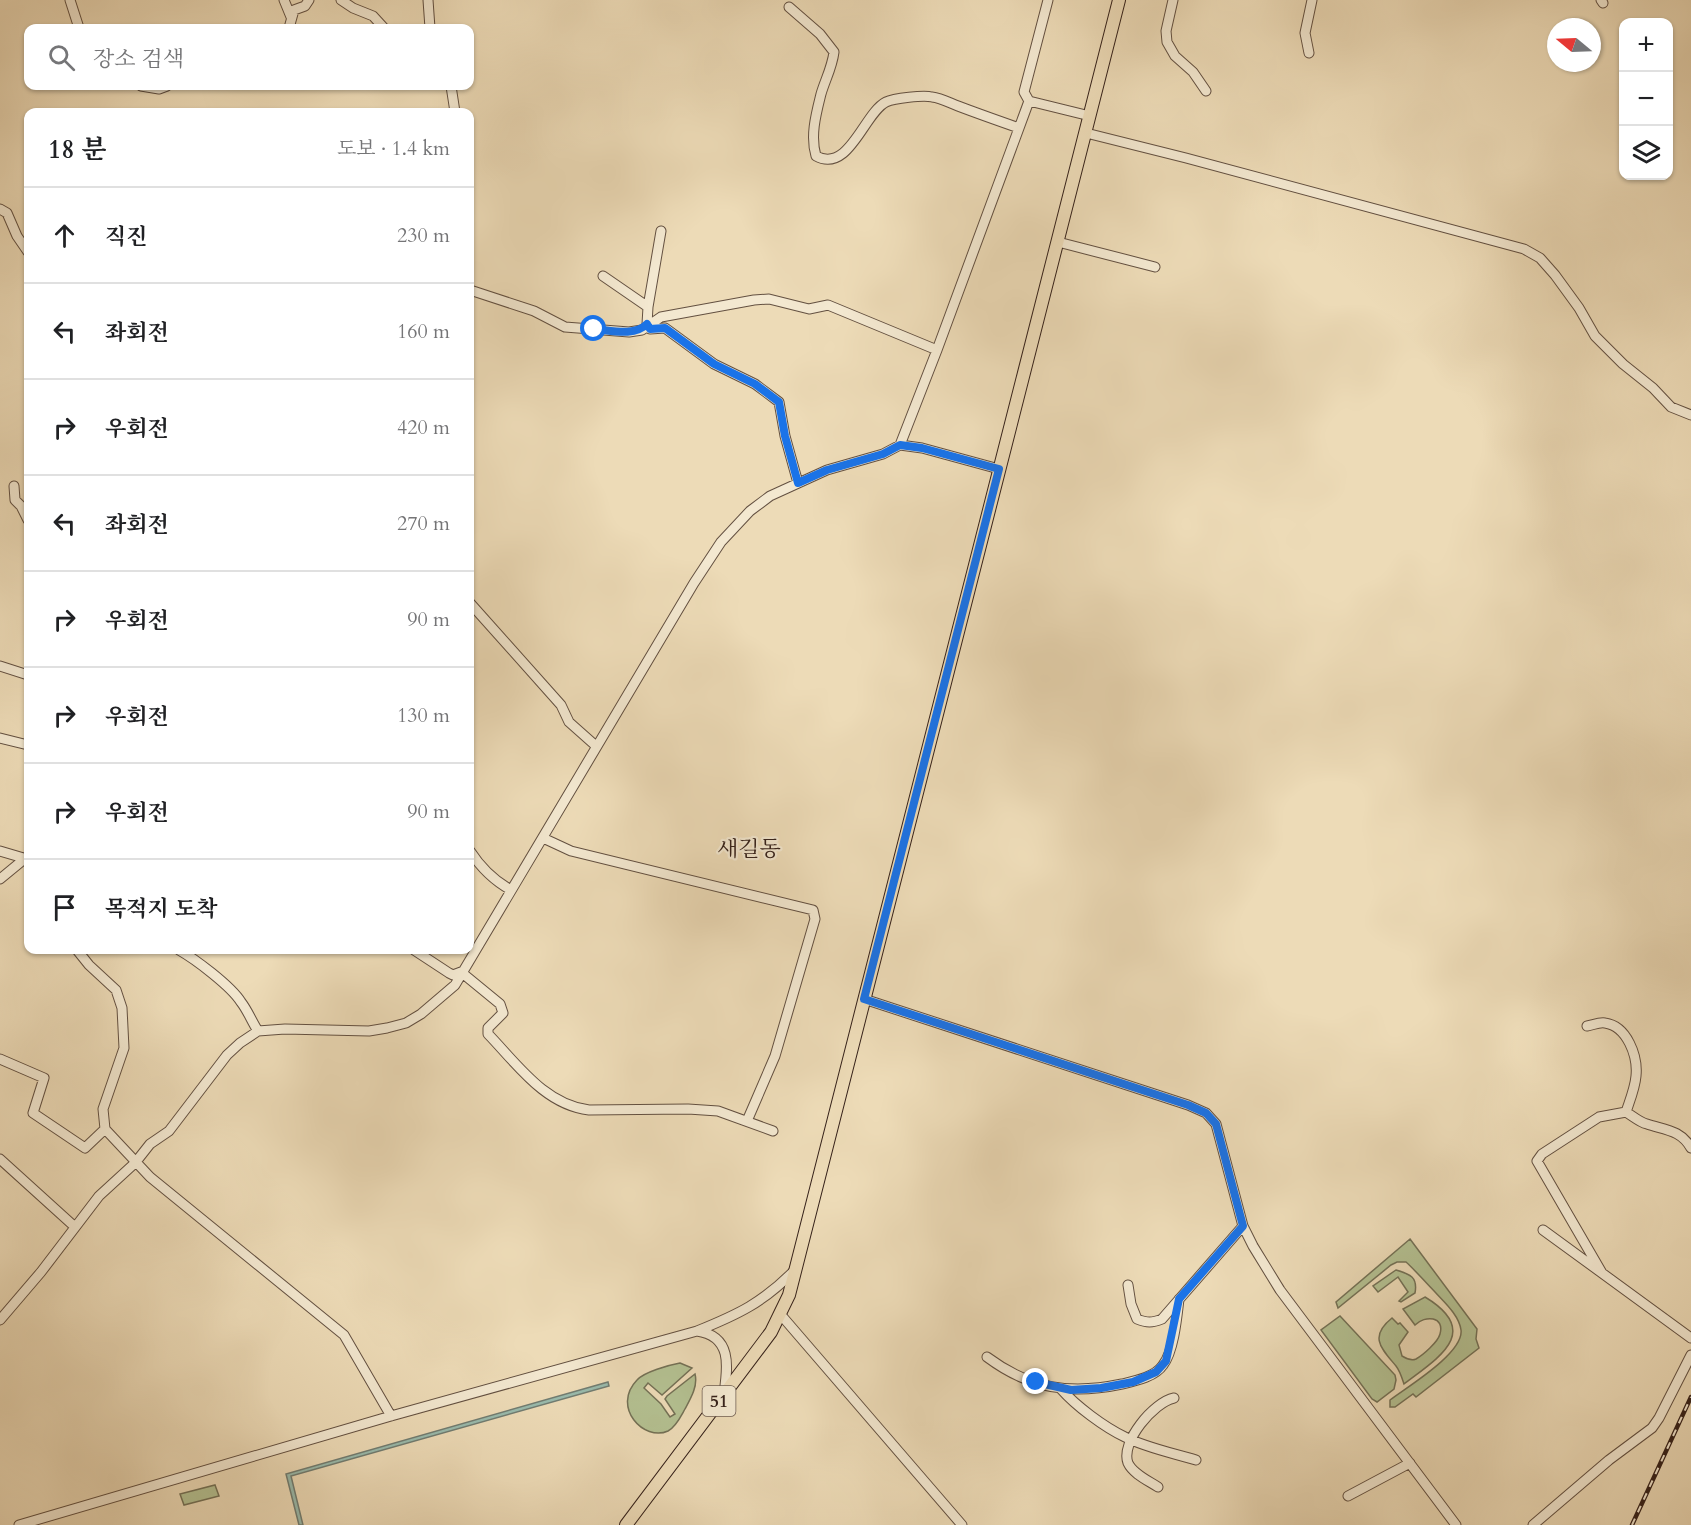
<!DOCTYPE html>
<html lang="ko">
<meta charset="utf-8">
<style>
:root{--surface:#fff;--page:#f2f2f2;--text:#202124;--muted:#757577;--line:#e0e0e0}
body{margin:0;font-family:Cardo,"Noto Serif KR",serif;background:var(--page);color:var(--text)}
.controls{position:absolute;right:18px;top:18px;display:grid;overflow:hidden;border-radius:12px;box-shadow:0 2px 4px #0004}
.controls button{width:54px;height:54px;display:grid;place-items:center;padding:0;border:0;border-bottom:2px solid var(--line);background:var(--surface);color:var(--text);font:30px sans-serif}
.compass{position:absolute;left:1547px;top:18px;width:54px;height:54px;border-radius:50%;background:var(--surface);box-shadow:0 2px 4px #0004;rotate:289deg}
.stop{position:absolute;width:18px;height:18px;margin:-14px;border:4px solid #1a73e8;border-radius:50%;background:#fff}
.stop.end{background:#1a73e8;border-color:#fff;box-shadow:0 2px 6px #0008}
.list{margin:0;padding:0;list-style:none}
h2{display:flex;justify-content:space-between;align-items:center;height:78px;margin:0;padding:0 24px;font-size:26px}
h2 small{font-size:20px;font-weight:400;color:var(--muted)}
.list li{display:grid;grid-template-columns:39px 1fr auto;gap:18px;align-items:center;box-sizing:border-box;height:96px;padding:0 24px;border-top:2px solid var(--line)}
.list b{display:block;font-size:22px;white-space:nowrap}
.list em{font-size:20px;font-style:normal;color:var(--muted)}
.icon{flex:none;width:33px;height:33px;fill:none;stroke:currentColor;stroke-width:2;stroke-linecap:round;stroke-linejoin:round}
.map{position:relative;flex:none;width:1691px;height:1525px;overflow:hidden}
.search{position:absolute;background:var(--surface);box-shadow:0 2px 4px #0004;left:24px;top:24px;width:450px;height:66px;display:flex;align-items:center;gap:15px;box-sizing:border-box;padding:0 21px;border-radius:12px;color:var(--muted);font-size:22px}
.panel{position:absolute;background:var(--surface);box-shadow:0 2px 4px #0004;left:24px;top:108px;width:450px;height:846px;border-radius:12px}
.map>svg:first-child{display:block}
.green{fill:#b4c192;stroke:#747156;stroke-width:1.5}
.water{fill:#99bbad;stroke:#717d72;stroke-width:1.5}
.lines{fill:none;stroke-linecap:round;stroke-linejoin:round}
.minor-casing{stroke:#635041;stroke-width:11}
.major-casing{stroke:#35211a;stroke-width:14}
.minor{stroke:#f3e8d0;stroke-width:9}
.major{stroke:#eddbb7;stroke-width:12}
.rail-casing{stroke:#35211a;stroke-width:4.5}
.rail{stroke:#f3e8d0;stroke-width:2;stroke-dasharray:7;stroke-linecap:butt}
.route{stroke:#1a73e8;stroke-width:8}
.labels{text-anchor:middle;stroke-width:4.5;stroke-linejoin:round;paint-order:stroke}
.shield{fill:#f3e8d0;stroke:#6e5d51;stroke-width:1.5}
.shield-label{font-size:18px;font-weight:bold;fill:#35211a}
.quarter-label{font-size:22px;fill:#35211a;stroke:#f3e8d0}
</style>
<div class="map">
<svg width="1691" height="1525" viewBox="0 0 1691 1525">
<rect width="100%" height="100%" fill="#eddbb7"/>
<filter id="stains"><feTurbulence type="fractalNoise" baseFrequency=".00333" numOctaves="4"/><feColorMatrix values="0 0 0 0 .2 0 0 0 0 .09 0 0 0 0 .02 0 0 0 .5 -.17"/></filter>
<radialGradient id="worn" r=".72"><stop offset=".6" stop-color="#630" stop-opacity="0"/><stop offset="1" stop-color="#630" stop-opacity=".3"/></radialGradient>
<path class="green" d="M 1410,1239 L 1477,1329 L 1476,1339 L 1479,1348 L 1416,1397 L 1413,1394 L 1395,1407 L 1390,1407 L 1390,1400 C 1407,1387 1464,1353 1461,1330 C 1459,1315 1444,1302 1435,1292 C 1425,1282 1416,1271 1406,1262 L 1397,1262 L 1391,1265 L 1338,1308 L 1336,1302 Z
M 1396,1270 C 1410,1274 1418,1277 1415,1293 L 1401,1302 L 1399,1301 L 1408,1292 L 1398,1277 L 1378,1292 L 1373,1286 Z
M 1425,1297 C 1483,1332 1438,1358 1404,1384 C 1402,1378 1400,1371 1396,1366 C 1382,1349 1368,1337 1392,1318 L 1398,1324 L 1400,1323 L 1408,1332 L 1399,1345 L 1402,1356 C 1407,1359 1411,1361 1416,1359 C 1423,1355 1438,1342 1440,1334 C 1445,1316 1425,1315 1415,1325 L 1403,1309 Z
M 1340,1316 L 1395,1375 L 1396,1380 L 1394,1389 L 1377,1402 L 1372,1399 L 1321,1330 Z
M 680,1363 L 692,1368 L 662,1395 L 648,1383 L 644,1388 L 661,1404 L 670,1417 L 675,1414 L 665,1399 L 667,1396 L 695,1374 C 698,1386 691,1398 685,1409 C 681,1416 676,1427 668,1431 C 644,1442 611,1407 637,1380 C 644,1372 669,1365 680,1363 Z
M 215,1485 L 219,1496 L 184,1505 L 180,1494 Z"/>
<path class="water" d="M 608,1382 L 609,1386 L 291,1476 L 303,1525 L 299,1525 L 286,1474 Z"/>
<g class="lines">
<g class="minor-casing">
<path id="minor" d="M 70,0 L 79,28
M 284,0 L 291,17
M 341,0 L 353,8 L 373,16 L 384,28
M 428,0 L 430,28
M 1173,0 L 1166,31 L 1167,42 L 1175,56 L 1193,72 L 1206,91
M 1601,0 L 1603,3
M 789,7 L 820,34 L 834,52 C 832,68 825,80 821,94 C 816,114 810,136 816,156 C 849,174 864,113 886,102 C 894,98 924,95 932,97 C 941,98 950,103 958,106 C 979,114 999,121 1019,128
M 289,28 L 294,10 L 305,6 L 309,0
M 1309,53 L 1305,33 L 1312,0
M 141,86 L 159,89 L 167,86
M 451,86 L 455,112
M 1029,101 L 1024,92 L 1048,0
M 1086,133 L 1186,158 L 1524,249 L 1540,258 L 1555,275 L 1579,308 L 1595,336 L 1623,364 L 1653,388 L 1671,407 L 1691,415
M 0,209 L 7,213 L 17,236 L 28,252
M 1058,242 L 1155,267
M 603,276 L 648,307 L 647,324 L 650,329 L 665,328 L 714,364 L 755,384 L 779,402 L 785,436 L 798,483
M 470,290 L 534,311 L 565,327 L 629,332 L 642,330 L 661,317 L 754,300 L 769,299 L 809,309 L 828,305 L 937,350
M 648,307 L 661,231
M 900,445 L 937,350 L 1029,101 L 1090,116
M 14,486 L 15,500 L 21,506 L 28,520
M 470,603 L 561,705 L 569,722 L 596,746
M 0,666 L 28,675
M 0,738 L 28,745
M 543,838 L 571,851 L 813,910 L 815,919 L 775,1056 L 747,1121
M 0,851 L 27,859
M 470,851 C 481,868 493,880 511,890
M 0,879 L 28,856
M 77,950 L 89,965 L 116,990 L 122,1008 L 124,1048 L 103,1109 L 105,1129
M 179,950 C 195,959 231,986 241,1002 C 248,1011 252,1022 258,1031
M 414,950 L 449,973 L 453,975 L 461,972 L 500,1004 L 503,1013 L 488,1028 L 488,1034 C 517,1064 545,1105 589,1110 L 688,1109 L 718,1111 L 773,1131
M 864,999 L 1188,1105 L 1206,1113 L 1216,1124 L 1243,1226 L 1253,1246 L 1280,1290 L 1456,1525
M 1587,1026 C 1593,1025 1599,1022 1605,1023 C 1627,1026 1638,1056 1636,1076 C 1635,1088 1630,1100 1626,1112
M 0,1059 L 44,1078 L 33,1113 L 85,1148 L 105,1129 L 150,1177 L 344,1335 L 391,1416
M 0,1159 L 75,1227
M 1543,1230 L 1691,1338
M 1602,1273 L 1537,1161 L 1542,1154 L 1599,1117 L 1626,1112 C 1633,1116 1639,1122 1647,1124 C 1665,1130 1681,1130 1691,1148
M 1128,1285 L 1131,1304 L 1137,1319 C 1147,1323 1152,1323 1162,1319 L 1243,1226
M 781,1315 L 962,1525
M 0,1320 L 41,1272 L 99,1196 L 135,1163 L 150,1144 L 169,1131 L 227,1055 L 240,1043 L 258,1031 L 285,1029 L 369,1031 L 387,1028 L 406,1023 L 421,1014 L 455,985 L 694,583 L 721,542 L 750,511 L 770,496 L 827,470 L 883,454 L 900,445 L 922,448 L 999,469
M 697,1331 C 732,1336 728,1366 724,1393
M 987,1357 C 1030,1389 1070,1395 1122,1384 C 1135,1381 1155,1377 1163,1365 C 1174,1351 1177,1316 1179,1299
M 1061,1389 C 1076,1406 1104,1427 1125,1437 C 1147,1448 1173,1453 1196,1460
M 1158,1487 C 1149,1481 1133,1474 1128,1463 C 1120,1442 1154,1402 1174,1398
M 1348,1496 L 1410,1463
M 19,1525 L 391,1416 L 697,1331 C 739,1314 762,1303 794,1271
M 1533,1525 L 1609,1460 L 1652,1428 L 1659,1418 L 1691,1355"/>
</g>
<g class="major-casing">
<path id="major" d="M 626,1525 L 771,1332 L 789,1295 L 1119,0"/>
</g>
<use href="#minor" class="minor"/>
<use href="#major" class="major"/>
<g class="rail-casing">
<path id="rail" d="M 1632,1525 L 1691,1397"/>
</g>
<use href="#rail" class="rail"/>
</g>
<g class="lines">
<path class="route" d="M 594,329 C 610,330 634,337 647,324 L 650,329 L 665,328 L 714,364 L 755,384 L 779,402 L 785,436 L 798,483 L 827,470 L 883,454 L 900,445 L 922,448 L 999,469 L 864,999 L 1188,1105 L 1206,1113 L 1216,1124 L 1243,1226 L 1179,1299 L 1166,1361 L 1156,1372 L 1133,1382 L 1101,1388 L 1071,1390 L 1036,1382"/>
</g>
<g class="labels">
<rect class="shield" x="702.5" y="1386" width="33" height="30" rx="4.5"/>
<g class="shield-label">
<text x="719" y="1407">51</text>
</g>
<g class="quarter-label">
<text x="749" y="856">새길동</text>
</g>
</g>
<rect width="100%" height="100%" filter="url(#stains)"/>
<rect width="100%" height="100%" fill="url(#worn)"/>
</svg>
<div class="controls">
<button>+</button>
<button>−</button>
<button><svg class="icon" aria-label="layers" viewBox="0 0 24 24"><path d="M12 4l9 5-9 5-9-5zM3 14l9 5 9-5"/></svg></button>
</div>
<svg class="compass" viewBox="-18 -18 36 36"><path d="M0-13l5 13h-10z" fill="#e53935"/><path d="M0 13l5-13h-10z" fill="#757577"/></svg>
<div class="stop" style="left:594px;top:329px"></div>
<div class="stop end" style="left:1036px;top:1382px"></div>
<div class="search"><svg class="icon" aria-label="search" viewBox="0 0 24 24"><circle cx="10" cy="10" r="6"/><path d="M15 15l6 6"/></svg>장소 검색</div>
<section class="panel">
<h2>18 분<small>도보 · 1.4 km</small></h2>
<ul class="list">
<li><svg class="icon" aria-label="ahead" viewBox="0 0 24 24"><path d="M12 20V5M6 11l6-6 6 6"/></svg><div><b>직진</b></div><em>230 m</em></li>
<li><svg class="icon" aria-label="left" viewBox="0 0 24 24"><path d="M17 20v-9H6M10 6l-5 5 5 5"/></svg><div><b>좌회전</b></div><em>160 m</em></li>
<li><svg class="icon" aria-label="right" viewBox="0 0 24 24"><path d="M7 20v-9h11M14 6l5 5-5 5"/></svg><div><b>우회전</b></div><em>420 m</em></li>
<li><svg class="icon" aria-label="left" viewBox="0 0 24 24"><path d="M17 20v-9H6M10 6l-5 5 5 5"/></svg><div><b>좌회전</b></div><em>270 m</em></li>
<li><svg class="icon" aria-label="right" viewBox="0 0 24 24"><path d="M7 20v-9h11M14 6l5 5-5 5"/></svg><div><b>우회전</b></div><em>90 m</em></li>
<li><svg class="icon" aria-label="right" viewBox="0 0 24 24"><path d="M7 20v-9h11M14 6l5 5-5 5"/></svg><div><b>우회전</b></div><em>130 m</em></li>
<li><svg class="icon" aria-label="right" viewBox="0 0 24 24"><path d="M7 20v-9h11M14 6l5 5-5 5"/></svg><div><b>우회전</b></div><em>90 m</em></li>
<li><svg class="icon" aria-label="arrive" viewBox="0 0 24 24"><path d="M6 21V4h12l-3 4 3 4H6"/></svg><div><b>목적지 도착</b></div></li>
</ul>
</section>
</div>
